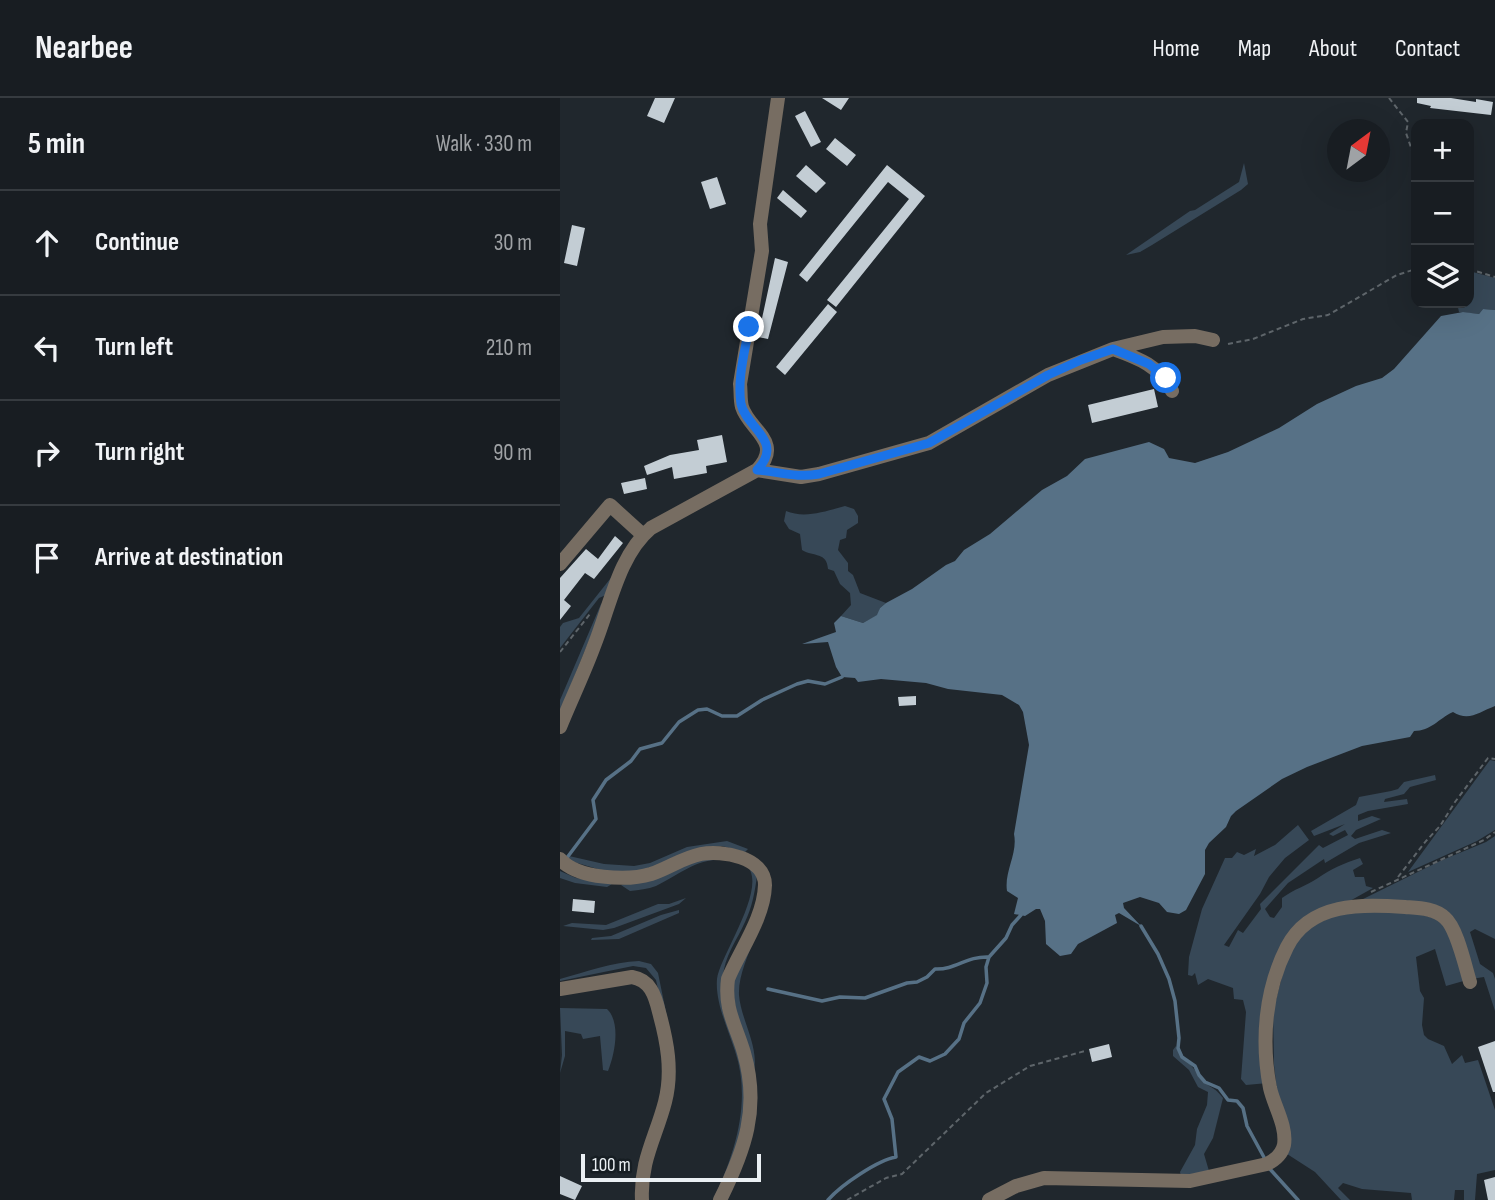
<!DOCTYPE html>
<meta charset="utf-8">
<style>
:root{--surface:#181d22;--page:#21262a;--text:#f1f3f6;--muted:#9fa2a5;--line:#363b40}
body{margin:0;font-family:"Sofia Sans Condensed",sans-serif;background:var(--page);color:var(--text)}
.controls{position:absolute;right:21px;top:21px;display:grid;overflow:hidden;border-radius:14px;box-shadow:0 7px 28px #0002}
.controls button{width:63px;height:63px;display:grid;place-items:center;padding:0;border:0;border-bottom:2px solid var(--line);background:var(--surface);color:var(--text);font:35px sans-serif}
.compass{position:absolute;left:767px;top:21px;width:63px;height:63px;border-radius:50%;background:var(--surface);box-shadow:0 7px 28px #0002;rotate:32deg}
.scale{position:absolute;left:21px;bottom:18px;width:180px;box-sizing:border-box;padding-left:7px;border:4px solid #eaeff3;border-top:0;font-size:19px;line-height:24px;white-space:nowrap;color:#eaeff3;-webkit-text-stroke:5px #171e23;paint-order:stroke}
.stop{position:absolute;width:21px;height:21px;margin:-16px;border:5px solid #1a73e8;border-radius:50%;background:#fff}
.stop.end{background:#1a73e8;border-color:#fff;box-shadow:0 2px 7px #0008}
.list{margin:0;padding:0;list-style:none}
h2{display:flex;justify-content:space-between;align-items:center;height:91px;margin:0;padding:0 28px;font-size:30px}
h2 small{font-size:23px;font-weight:400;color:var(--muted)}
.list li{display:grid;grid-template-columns:46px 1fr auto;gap:21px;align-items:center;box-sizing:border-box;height:105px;padding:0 28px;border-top:2px solid var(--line)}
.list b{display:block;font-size:26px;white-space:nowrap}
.list em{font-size:23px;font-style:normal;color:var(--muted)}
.icon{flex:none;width:38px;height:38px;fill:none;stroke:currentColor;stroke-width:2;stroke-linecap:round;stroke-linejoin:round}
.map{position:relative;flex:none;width:935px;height:1102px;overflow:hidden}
header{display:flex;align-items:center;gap:42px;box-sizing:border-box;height:98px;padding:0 35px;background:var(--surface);border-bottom:2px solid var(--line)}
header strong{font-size:33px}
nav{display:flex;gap:38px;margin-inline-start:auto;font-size:24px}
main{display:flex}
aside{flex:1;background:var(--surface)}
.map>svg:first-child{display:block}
.green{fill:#374857}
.water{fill:#577186}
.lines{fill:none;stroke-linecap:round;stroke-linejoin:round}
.stream{stroke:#577186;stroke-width:3.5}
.building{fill:#c3cdd4}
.path{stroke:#5e656a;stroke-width:2;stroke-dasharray:5 3.5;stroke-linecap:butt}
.minor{stroke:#776d62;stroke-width:14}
.route{stroke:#1a73e8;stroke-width:9}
</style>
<header>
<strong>Nearbee</strong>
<nav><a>Home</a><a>Map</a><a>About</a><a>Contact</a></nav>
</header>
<main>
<aside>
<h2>5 min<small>Walk · 330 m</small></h2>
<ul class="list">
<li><svg class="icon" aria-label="ahead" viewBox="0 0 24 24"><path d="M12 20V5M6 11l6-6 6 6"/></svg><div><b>Continue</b></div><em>30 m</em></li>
<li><svg class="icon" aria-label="left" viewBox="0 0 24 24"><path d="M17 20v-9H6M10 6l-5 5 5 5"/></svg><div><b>Turn left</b></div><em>210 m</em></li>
<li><svg class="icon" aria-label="right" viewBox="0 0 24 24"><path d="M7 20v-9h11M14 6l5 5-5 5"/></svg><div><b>Turn right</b></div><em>90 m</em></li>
<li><svg class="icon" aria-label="arrive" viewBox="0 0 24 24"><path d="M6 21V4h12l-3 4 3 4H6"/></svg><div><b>Arrive at destination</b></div></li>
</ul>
</aside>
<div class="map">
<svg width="935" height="1102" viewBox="0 0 935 1102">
<rect width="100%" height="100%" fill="#20272d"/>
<path class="green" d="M 684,65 L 688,86 L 681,92 L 592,147 L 580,154 L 566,157 L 630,113 L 635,112 L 679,84 Z
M 909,173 L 935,180 L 935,212 L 923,211 L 919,216 L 899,214 L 897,205 L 909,205 Z
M 285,408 L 294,411 L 298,418 L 298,425 L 287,432 L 286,440 L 280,442 L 278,452 L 288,465 L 288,473 L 293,477 L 300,495 L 326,505 L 320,510 L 318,517 L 303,525 L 281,518 L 291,507 L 290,495 L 280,486 L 274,473 L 268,471 C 267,454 254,459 242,452 L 240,436 L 229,431 L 224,423 L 226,413 C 245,421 266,413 285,408 Z
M 54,476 L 48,496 L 39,500 L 0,550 L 0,529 L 3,525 L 19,520 Z
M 45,503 L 0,614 L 0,602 L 41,506 Z
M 930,662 L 935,663 L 935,732 L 917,743 L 848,774 Z
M 875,677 L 876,682 L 850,689 L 844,696 L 825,701 L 824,704 L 847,701 L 848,706 L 808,713 L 798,717 L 798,723 L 812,718 L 821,721 L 796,732 L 791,738 L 795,741 L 822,732 L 831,735 L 799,745 L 765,765 L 764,761 L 728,785 L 705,811 L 710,819 L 714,820 L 722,809 L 722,800 C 734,791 746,788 758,780 C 771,771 784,765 800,760 L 803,766 L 793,772 L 795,779 L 804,779 L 806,788 L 813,790 L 779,809 L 754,818 L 715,871 L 708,985 L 686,987 L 681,981 L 686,914 L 683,902 L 674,901 L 673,890 L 648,881 L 638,887 L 635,875 L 632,878 L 628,877 L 629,859 L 642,811 L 665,760 L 672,760 L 677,754 L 684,757 L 696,751 L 694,758 L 715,747 L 738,727 L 749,742 L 725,760 L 709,779 L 700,796 L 664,847 L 669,849 L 678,832 L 683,835 L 701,811 L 700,806 L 759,747 L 763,750 L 788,737 L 785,732 L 773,738 L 769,736 L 785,726 L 754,738 L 751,733 L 796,707 L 799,699 L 831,693 L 838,691 L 844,684 Z
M 935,738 L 935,841 L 915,831 L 910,834 L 920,866 L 933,875 L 935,881 L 935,913 L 924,879 L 911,881 L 892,821 L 797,804 L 880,763 L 926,744 Z
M 167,743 L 188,751 L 185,754 L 162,748 L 148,749 L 78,774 L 48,774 L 7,762 L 9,758 L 44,766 L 74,768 L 90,765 L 127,749 Z
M 159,757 L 189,764 L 197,778 C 195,793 192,810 185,824 C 177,842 164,859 163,879 C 161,906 175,932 181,957 C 195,1006 176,1057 155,1102 L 153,1102 C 175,1056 192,1003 175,953 C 168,931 155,904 157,881 C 160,857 211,786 185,766 C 181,763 174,763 170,762 C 139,758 122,775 96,788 C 88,791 79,792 70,793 L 61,787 L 93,780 L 128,761 Z
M 0,773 L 16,780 L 52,786 L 47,789 L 15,785 L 0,780 Z
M 126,800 L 119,806 L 54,830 L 43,832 L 3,828 L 12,825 L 46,827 L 98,806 L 109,806 Z
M 119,812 L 119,815 L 59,841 L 31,842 L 32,840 L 51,838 L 101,817 Z
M 849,813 L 884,823 L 907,882 L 886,888 L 875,851 L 856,859 L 860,893 L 864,900 L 862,927 L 864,937 L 868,941 L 884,948 L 892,966 L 902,957 L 905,965 L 918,962 L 935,1012 L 935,1072 L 917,1076 L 915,1102 L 904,1102 L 904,1092 L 895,1092 L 894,1102 L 852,1102 L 851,1095 L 802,1091 L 783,1085 L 778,1090 L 790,1102 L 781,1102 L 755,1074 L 724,1054 L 714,967 L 713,913 L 728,856 L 749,829 L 783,814 Z
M 195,838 C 189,856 178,878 179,897 C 181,922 199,948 194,973 L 174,909 L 173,879 Z
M 79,863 L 91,866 L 98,875 L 114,953 L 112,954 L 96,882 L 86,870 L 73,868 L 0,883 L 0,881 C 25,874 53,864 79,863 Z
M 0,910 L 47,911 C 61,924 55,956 48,973 L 43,972 L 40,938 L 23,941 L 21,936 L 5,933 L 5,958 L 0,975 L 2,957 Z
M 616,948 C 621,962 627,961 634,971 C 638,976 640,981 645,985 C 655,992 655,990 663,1000 L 653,1040 L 644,1056 L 649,1073 L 621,1078 L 620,1074 L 635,1047 L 637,1031 L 647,1007 L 648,994 L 638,989 L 629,972 L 613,958 L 613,952 Z"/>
<path class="water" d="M 923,211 L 935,212 L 935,608 C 919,614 909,624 893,614 C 878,621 871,633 854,633 L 850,639 L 802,648 L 747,669 L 722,681 L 676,713 L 671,718 L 666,729 L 649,745 L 645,752 L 645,776 L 626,812 L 619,816 L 607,814 L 599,805 L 580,799 L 563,805 L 564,810 L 581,828 L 559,815 L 555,817 L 557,825 L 518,846 L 511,856 L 500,858 L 486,846 L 485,823 L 480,811 L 476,811 L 465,818 L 454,816 L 458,800 L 447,793 C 444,773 458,756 454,736 L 469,647 L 463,614 L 459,607 L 442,597 L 388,591 L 366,585 L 321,581 L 298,584 L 295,580 L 282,579 L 276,569 L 268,544 L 242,546 L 276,534 L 274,525 L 281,518 L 303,525 L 317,517 L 320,510 L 326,505 L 352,491 L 386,467 L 395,463 L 404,452 L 430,436 L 482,392 L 507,378 L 525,361 L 589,344 L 604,351 L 609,360 L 635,365 L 668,354 L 719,330 L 757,306 L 796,288 L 822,280 L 834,271 L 881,218 L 903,214 L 919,216 Z"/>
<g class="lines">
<path class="stream" d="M 6,761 L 36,721 L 33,702 L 46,682 L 71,663 L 80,651 L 102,645 L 119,624 L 138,612 L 147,611 L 162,618 L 177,618 L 202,602 L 237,586 L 248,583 L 265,586 L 282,579
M 581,828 L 598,856 L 609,881 L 615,903 L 619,940 L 618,950 L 622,959 L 635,968 L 639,977 L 645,984 L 659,990 L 668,1002 L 677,1003 L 683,1010 L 687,1028 L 706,1063
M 208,891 L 262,903 L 280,899 L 305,900 L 347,885 L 357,884 L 367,879 L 375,871 C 396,872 406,858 429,859
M 709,1070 L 738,1102
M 268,1102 C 281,1087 318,1062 336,1059 L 332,1021 L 324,1001 L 338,974 L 359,959 L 370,963 L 385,956 L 399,941 L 404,925 L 420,905 L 427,885 L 426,869 L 429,859 L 446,840 L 452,827 L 461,817"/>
</g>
<path class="building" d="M 95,0 L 115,0 L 104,25 L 87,18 Z
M 262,0 L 289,0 L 281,12 Z
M 857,0 L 891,0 L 916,4 L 916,1 L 933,4 L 931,17 L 870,10 L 871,8 L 857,5 Z
M 245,13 L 261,44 L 251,49 L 235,18 Z
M 275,40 L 296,57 L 287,68 L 266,51 Z
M 246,67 L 266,85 L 256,95 L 236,78 Z
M 327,67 L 365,98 L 276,209 L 267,202 L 349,101 L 328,84 L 247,184 L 239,177 Z
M 157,79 L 166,106 L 150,111 L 141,84 Z
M 223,92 L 247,113 L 241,120 L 217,100 Z
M 12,127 L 25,130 L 17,168 L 4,165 Z
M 215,160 L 228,164 L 208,241 L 198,239 Z
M 268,206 L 277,214 L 225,277 L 216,269 Z
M 594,291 L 598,309 L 532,325 L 528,307 Z
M 162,337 L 167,364 L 146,368 L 147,375 L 114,381 L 112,369 L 87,377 L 84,368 L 110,357 L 139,352 L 137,342 Z
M 85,380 L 87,391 L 64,396 L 61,385 Z
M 55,438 L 63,445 L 34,481 L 25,475 L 4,502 L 11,508 L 0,522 L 0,480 L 26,451 L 38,461 Z
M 356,598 L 356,607 L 339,608 L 338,599 Z
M 13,801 L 35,803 L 34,815 L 12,813 Z
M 935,943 L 935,994 L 933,994 L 918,949 Z
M 549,946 L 552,959 L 532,964 L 529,951 Z
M 0,1078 L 22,1088 L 15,1102 L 0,1096 Z
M 935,1079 L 935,1102 L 928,1102 L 924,1082 Z"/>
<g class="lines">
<path class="path" d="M 829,0 L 848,24 L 846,35 L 856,64
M 909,171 L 935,179
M 668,246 L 693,241 L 743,221 L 768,217 L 837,177 L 856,171
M 0,554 L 30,516
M 838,779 L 866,743 L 880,728 L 895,704 L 928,660 L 935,661
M 811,794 L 924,742 L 935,734
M 287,1102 L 326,1080 L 342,1076 L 426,995 L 470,968 L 525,953"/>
<path class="minor" d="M 553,251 C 578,260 600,268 612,293
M 197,372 L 241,379 L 259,376 L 369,345 L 488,277 L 553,251 L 603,239 L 635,238 L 653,242
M 0,466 L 50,407 L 83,437
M 0,629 C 11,602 24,575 34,548 C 50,509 58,458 91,430 L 197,372 C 224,344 189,332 182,309 C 180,302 181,293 180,286 L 202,153 L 200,126 L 218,0
M 0,761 C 17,781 68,783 91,776 C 109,770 122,760 141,756 C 162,752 205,759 205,787 C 204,820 180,852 168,881 C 164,912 176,927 184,955 C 200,1010 185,1052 160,1102
M 0,891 L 72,879 C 90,882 95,897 99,914 C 107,943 113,973 105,1004 C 96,1039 80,1063 82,1102
M 429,1102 L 456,1088 L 484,1080 L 630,1083 L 707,1066 C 715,1062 722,1056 724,1047 C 727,1028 714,1008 710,990 C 701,943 705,892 727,849 C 750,804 802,806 845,809 C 858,810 875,810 885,820 C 897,830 905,868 910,884"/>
</g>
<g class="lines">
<path class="route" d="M 189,229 C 185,253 177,281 181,306 C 186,330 225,343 197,372 C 220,374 237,380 259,376 L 369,345 L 488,277 L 521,262 L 553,251 L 589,266 L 606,280"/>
</g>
</svg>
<div class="controls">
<button>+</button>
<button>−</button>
<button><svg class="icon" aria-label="layers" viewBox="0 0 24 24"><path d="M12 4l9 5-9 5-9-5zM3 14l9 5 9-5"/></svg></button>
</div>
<svg class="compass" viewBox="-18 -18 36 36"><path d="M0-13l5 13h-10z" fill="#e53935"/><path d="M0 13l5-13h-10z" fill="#9fa2a5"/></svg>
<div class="scale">100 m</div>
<div class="stop" style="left:606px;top:280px"></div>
<div class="stop end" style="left:189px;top:229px"></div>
</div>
</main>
